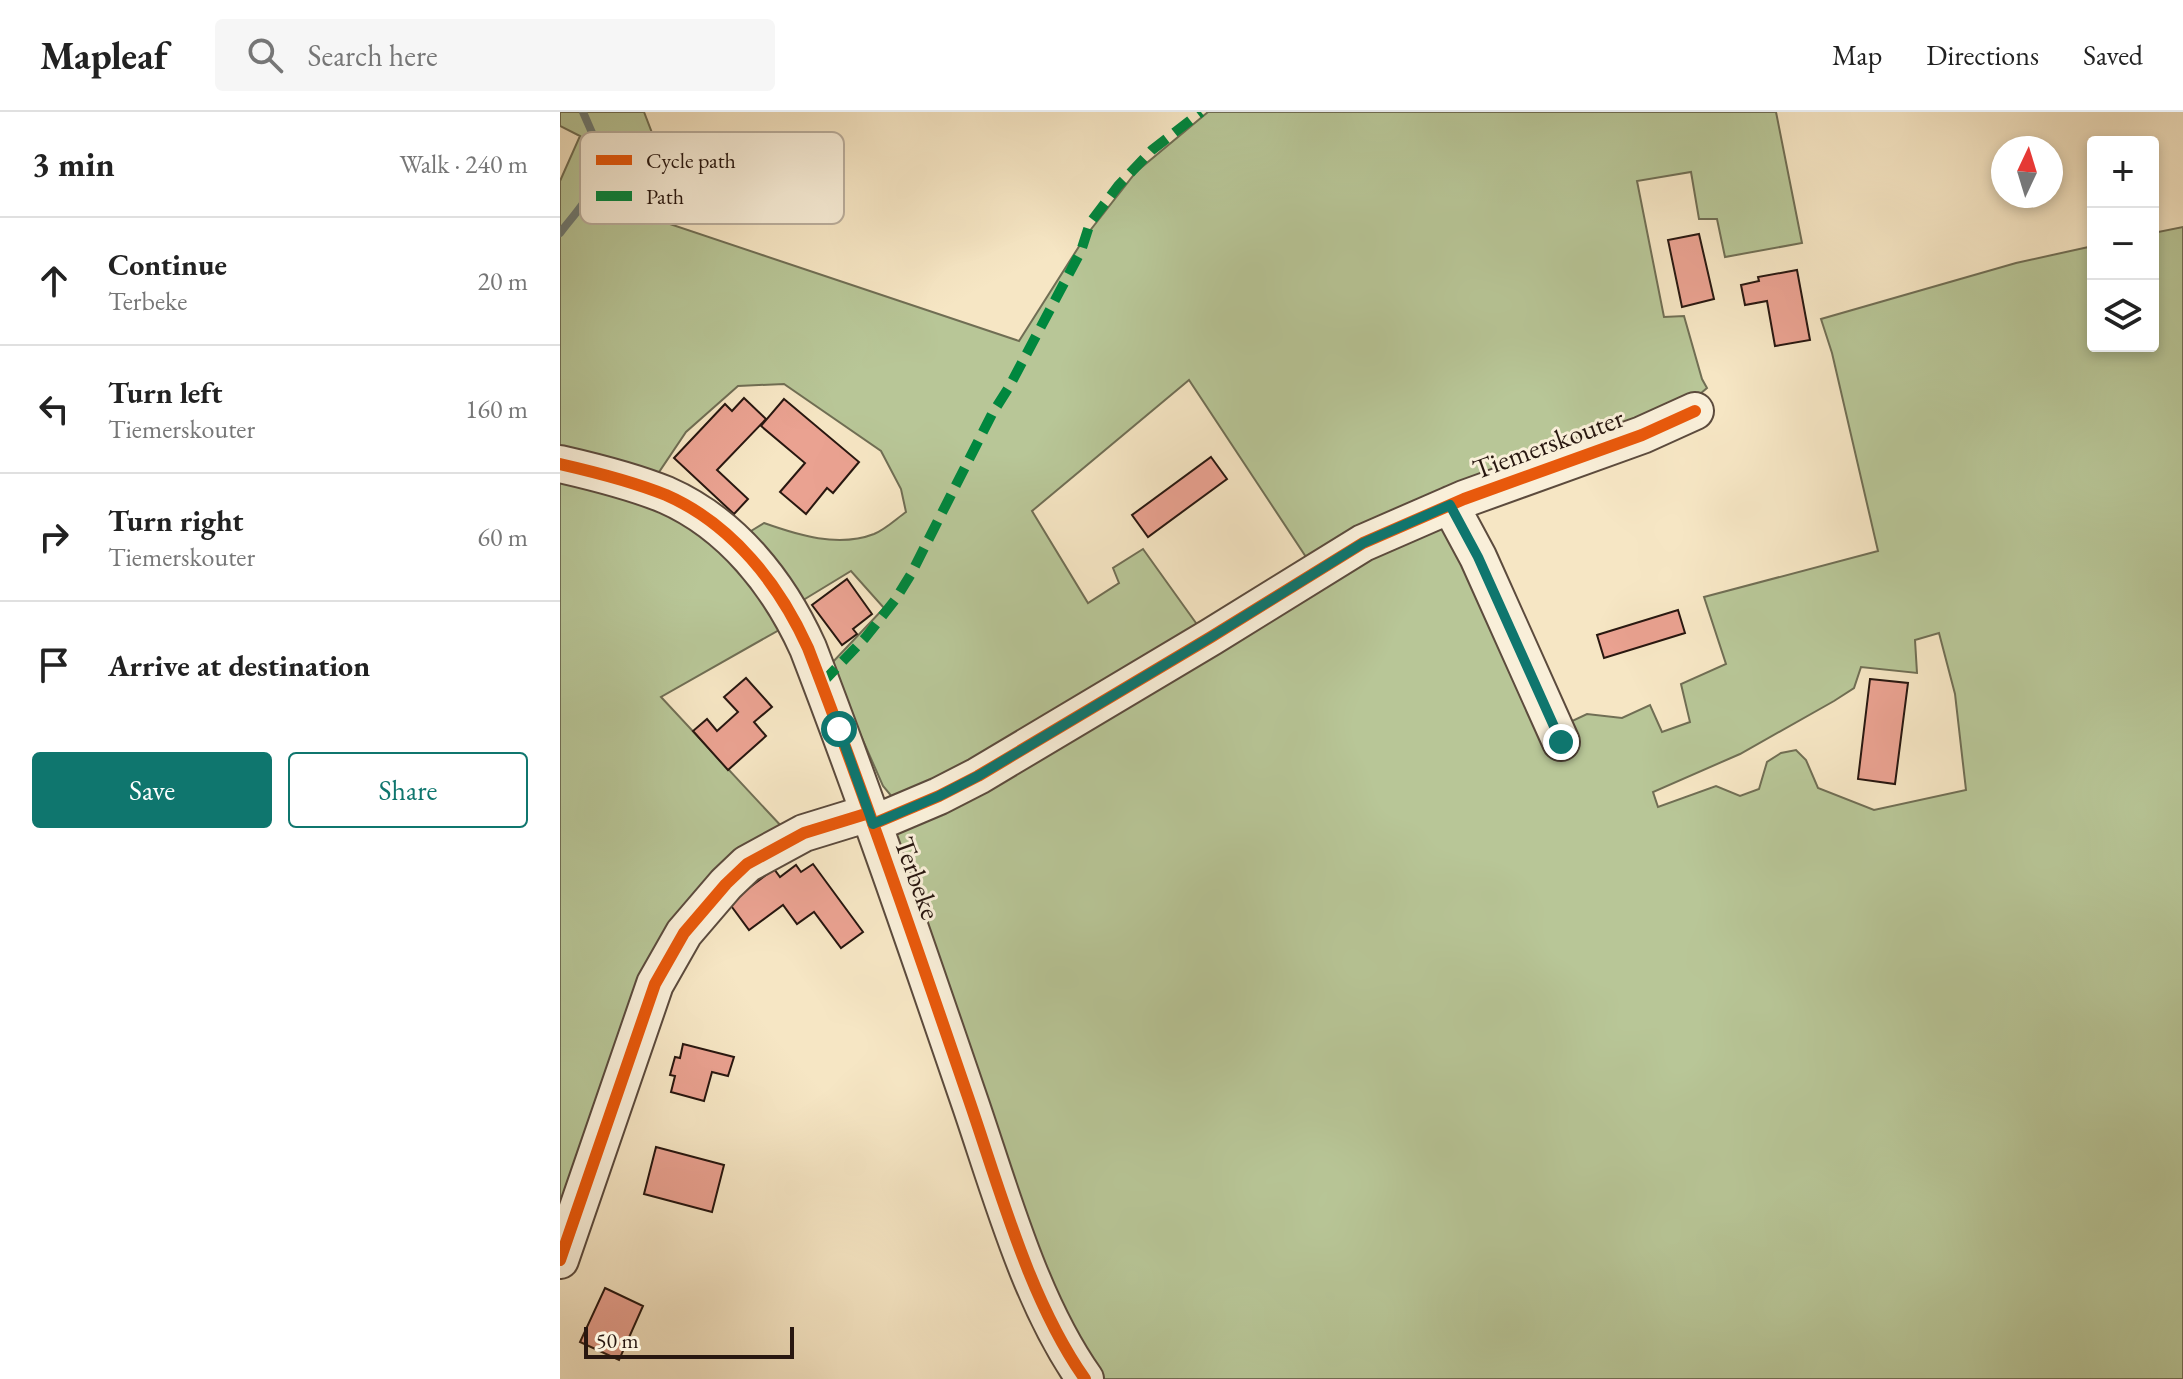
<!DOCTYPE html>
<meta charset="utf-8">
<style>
:root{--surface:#fff;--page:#f6f6f6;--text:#222;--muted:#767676;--line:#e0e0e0;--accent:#0f766e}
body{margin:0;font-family:"EB Garamond",serif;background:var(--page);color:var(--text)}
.controls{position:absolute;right:24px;top:24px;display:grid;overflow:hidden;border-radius:8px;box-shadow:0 4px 12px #0003}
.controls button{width:72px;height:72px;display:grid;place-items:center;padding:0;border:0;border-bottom:2px solid var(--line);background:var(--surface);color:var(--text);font:40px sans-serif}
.compass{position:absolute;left:1431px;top:24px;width:72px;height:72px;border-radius:50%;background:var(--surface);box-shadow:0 4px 12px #0003;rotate:4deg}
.scale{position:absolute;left:24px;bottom:20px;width:210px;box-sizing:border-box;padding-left:8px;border:4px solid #281710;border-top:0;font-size:22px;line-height:28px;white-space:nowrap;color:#281710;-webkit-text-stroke:6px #f9efd9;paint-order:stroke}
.stop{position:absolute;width:24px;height:24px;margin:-18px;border:6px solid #0f766e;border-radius:50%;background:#fff}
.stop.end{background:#0f766e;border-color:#fff;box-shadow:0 2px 8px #0008}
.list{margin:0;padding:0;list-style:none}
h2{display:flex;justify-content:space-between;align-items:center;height:104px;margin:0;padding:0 32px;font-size:34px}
h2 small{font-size:26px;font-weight:400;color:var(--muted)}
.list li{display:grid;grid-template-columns:52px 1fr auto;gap:24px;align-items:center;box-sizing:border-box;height:128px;padding:0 32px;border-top:2px solid var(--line)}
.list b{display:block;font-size:30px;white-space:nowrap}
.list p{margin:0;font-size:26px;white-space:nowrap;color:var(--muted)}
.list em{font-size:26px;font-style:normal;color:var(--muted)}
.actions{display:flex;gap:16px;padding:24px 32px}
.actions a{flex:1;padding:18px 0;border:2px solid var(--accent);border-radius:8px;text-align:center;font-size:28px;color:var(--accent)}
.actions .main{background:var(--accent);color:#fff}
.icon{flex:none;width:44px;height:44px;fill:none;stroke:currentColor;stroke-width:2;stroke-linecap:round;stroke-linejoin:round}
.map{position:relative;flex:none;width:1623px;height:1267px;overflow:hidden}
header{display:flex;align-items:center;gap:48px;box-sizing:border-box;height:112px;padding:0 40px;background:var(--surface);border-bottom:2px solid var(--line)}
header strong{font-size:38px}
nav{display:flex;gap:44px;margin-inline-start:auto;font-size:28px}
.search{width:560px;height:72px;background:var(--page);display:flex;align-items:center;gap:20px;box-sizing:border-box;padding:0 28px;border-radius:8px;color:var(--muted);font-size:30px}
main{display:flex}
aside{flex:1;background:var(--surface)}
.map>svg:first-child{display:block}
.green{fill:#b8c697;stroke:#706e54;stroke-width:2;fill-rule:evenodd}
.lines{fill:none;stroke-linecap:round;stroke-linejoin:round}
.stream{stroke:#6e7b75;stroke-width:8}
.building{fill:#eaa291;stroke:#281710;stroke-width:2}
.minor-casing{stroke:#5c4b3d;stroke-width:40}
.minor{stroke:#f9efd9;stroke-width:36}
.quiet{stroke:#00873e;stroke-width:10;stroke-dasharray:20 10;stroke-linecap:butt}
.cycleway-casing{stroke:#f9efd9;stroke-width:17}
.cycleway{stroke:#e8590c;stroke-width:12}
.route{stroke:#0f766e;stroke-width:10}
.labels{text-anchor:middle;stroke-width:6;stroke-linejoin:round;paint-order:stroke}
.street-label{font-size:28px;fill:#281710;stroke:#f9efd9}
.key{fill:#f9efd9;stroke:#baae9d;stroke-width:2}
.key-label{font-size:22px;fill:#281710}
</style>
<header>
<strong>Mapleaf</strong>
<div class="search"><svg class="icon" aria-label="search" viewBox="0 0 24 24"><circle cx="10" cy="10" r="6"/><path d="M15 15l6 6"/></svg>Search here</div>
<nav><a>Map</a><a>Directions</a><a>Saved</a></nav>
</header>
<main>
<aside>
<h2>3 min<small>Walk · 240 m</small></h2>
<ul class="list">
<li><svg class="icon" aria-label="ahead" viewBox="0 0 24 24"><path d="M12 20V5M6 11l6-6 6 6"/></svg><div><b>Continue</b><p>Terbeke</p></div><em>20 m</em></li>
<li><svg class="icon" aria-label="left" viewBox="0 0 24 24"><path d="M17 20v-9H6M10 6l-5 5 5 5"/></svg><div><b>Turn left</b><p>Tiemerskouter</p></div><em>160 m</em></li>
<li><svg class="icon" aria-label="right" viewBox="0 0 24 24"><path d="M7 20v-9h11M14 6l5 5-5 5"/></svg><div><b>Turn right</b><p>Tiemerskouter</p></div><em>60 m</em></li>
<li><svg class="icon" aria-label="arrive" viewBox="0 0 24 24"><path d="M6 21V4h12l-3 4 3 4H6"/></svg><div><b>Arrive at destination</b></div></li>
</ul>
<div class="actions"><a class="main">Save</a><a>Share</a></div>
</aside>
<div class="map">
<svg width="1623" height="1267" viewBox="0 0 1623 1267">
<rect width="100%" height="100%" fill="#f6e6c4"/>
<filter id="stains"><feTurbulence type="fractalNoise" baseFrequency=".0025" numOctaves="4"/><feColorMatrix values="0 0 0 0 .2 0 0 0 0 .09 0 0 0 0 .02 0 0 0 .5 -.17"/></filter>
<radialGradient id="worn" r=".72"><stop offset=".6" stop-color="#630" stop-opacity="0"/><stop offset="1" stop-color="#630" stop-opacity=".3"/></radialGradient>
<path class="green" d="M 0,0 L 84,0 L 97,34 L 59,95 L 459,229 L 525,125 L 576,60 L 648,0 L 1216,0 L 1242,131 L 1165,145 L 1157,107 L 1139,107 L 1131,60 L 1077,69 L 1104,205 L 1124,204 L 1142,267 L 1147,276 L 1120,299 L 750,451 L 629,268 L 472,399 L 528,491 L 559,471 L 553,456 L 583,437 L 636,511 L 636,522 L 412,650 L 333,686 L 323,674 L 270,553 L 324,496 L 291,459 L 240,490 L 191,419 L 204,411 C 238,423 278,436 314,422 C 326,417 336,407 346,400 L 341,377 L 321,339 L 224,272 L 178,274 L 126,320 L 95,366 L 0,344 L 0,69 L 20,24 L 0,14 Z
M 1623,115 L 1623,1267 L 538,1267 L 488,1181 L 334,720 L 849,418 L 889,414 L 989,620 L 1027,602 L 1062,606 L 1090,593 L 1102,620 L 1130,610 L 1121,572 L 1166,552 L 1144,485 L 1318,439 L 1272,241 L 1261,207 L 1456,151 L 1533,134 L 1533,234 L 1593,234 L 1593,121 ZM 1379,521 L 1395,582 L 1406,678 L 1314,698 L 1258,676 L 1246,648 L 1236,638 L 1221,641 L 1207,650 L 1199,677 L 1180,684 L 1156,674 L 1098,695 L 1093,680 L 1180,642 L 1274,589 L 1294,576 L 1301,555 L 1357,561 L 1355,528 Z
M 0,367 L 83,387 L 125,407 L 197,471 L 219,518 L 101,585 L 223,716 L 144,777 L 0,1131 Z"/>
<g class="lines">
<path class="stream" d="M 0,121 C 19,96 47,70 38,36 C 34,24 28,12 23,0"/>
</g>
<path class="building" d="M 1139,122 L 1154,187 L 1122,195 L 1108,128 Z
M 1237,158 L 1250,228 L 1215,234 L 1207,189 L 1185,193 L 1181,173 L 1199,169 L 1198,165 Z
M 184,286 L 206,307 L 157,358 L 188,387 L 174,402 L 114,346 L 165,292 L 172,299 Z
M 224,287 L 299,350 L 273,381 L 267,376 L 246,402 L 220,380 L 245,351 L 201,314 Z
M 651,345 L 667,367 L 588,425 L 572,403 Z
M 287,467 L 312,502 L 293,517 L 297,522 L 282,533 L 252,493 Z
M 1118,498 L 1125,521 L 1044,546 L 1037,523 Z
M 186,566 L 212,595 L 194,610 L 206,624 L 168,658 L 133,619 L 147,607 L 157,619 L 178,600 L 164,585 Z
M 1310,567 L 1348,571 L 1335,672 L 1298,667 Z
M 253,752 L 303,820 L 281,836 L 254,800 L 237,812 L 223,793 L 189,818 L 169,791 L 214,757 L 220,765 L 236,753 L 241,760 Z
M 123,932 L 174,945 L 168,964 L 152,960 L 144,989 L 111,980 L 115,964 L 110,963 L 115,945 L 120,946 Z
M 96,1035 L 164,1053 L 152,1100 L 84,1082 Z
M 45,1176 L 83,1194 L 59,1248 L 20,1230 Z"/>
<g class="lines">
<g class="minor-casing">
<path id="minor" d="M 0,352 C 35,360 72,369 106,383 C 172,412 219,472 248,536 C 305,684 356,833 407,982 C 439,1074 469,1188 525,1267
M 890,393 L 918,445 L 1001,630
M 313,712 L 379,684 L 418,664 L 651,525 L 803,431 L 904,387 L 1082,323 L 1135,299
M 0,1148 L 95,872 L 124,821 L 166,772 L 187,752 L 244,721 L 309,701"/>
</g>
<use href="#minor" class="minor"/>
<path class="quiet" d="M 262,571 L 305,526 L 335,488 L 351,462 L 432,302 L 449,275 L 521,139 L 530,111 L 558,74 L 592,38 L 641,0"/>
<g class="cycleway-casing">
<path id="cycleway" d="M 0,352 C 35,360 72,369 106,383 C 172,412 219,472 248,536 C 305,684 356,833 407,982 C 439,1074 469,1188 525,1267
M 313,712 L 379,684 L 418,664 L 651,525 L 803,431 L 904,387 L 1082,323 L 1135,299
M 0,1148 L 95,872 L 124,821 L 166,772 L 187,752 L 244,721 L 309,701"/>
</g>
<use href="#cycleway" class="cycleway"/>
</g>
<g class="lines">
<path class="route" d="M 279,617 L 313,712 L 379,684 L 418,664 L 651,525 L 803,431 L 890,393 L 918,445 L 1001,630"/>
</g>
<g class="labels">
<g class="street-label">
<text transform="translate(988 331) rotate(-20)" y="10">Tiemerskouter</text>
<text transform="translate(358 766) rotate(70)" y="10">Terbeke</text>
</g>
</g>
<rect x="20" y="20" width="264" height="92" rx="12" class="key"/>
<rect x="36" y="43" width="36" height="10" fill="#e8590c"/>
<rect x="36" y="79" width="36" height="10" fill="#00873e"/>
<g class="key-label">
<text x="86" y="56">Cycle path</text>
<text x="86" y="92">Path</text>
</g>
<rect width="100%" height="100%" filter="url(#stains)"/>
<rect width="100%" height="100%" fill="url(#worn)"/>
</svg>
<div class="controls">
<button>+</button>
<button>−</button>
<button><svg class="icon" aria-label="layers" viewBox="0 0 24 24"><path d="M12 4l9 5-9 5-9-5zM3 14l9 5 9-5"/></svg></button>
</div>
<svg class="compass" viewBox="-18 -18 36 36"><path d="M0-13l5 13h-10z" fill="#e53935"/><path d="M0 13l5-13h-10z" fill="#767676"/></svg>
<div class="scale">50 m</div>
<div class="stop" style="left:279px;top:617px"></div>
<div class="stop end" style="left:1001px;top:630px"></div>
</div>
</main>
